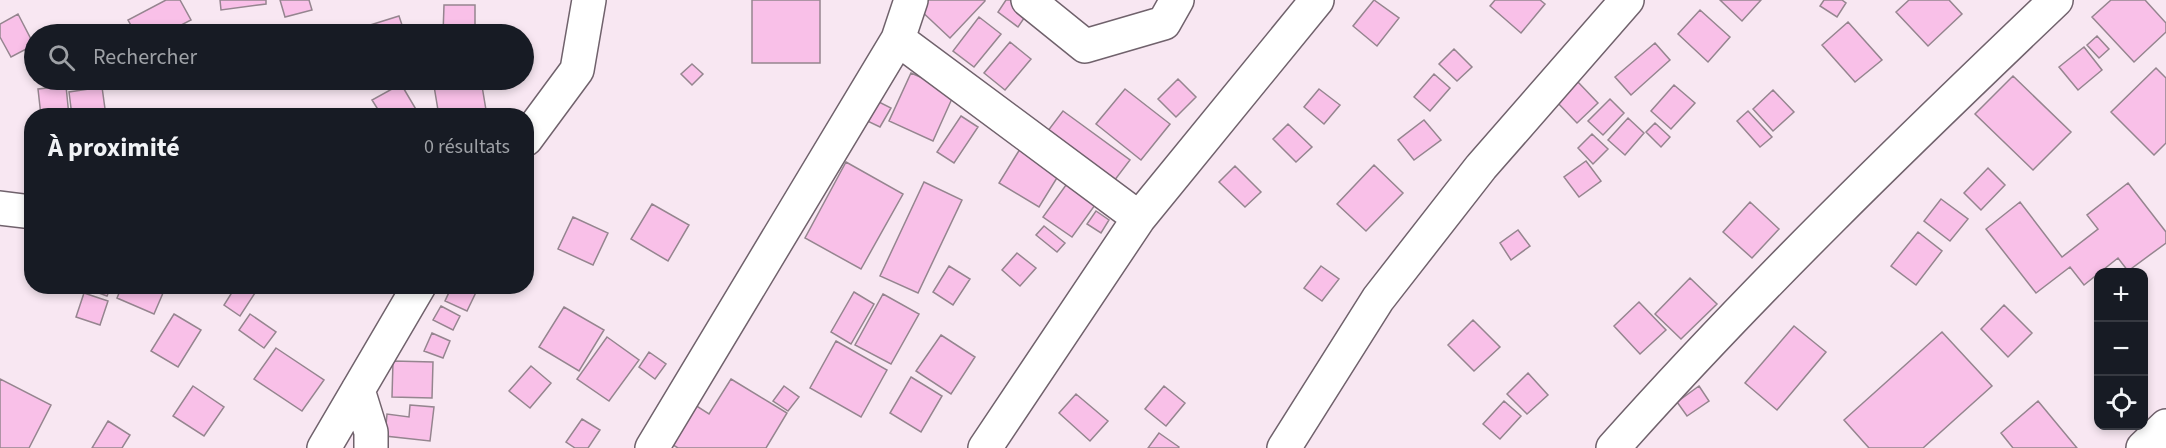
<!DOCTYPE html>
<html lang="fr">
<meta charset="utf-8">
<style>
:root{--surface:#171b24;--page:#242831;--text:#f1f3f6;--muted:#9ea1a6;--line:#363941}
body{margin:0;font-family:"Source Sans 3",sans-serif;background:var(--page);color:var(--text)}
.controls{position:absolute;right:18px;bottom:18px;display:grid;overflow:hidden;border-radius:12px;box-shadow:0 3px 9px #0003}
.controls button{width:54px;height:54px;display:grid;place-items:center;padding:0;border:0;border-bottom:2px solid var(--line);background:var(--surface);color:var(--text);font:30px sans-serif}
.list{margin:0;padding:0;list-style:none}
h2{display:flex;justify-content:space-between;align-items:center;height:78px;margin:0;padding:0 24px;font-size:26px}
h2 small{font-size:20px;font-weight:400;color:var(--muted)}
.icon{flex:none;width:33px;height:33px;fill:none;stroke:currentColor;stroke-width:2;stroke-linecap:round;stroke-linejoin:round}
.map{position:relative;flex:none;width:2166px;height:448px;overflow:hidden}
.search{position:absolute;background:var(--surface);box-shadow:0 3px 9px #0003;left:24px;top:24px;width:510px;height:66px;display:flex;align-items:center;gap:15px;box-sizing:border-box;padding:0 21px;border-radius:33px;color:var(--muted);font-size:22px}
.panel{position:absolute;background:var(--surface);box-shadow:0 3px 9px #0003;left:24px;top:108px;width:510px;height:186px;border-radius:24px}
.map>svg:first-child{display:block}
.building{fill:#f9c0e8;stroke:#95858f;stroke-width:1.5}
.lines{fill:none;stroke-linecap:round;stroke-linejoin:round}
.street-casing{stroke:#70626c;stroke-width:36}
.street{stroke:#fff;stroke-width:33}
</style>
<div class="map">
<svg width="2166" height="448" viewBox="0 0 2166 448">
<rect width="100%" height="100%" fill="#f8e7f2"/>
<path class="building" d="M 166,0 L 180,0 L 191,20 L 164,34 L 136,34 L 128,20 Z
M 220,0 L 266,0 L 266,4 L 221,10 Z
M 280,0 L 309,0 L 312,10 L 285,17 Z
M 752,0 L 820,0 L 820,63 L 752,63 Z
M 925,0 L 985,0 L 985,1 L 950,38 L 918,8 Z
M 1006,0 L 1013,0 L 1029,11 L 1018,27 L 998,12 Z
M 1374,0 L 1399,18 L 1377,46 L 1353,26 Z
M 1495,0 L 1540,0 L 1545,4 L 1521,33 L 1490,6 Z
M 1720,0 L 1761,0 L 1742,21 Z
M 1824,0 L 1842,0 L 1846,3 L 1837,17 L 1820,6 Z
M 1909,0 L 1949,0 L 1962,14 L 1928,46 L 1896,12 Z
M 2111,0 L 2145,0 L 2166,23 L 2166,32 L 2134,62 L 2092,17 Z
M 444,5 L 475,5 L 475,34 L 443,34 Z
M 1700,10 L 1730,37 L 1708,62 L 1678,34 Z
M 18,14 L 34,45 L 11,57 L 0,37 L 0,24 Z
M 399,16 L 405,34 L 352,34 L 351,31 Z
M 979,17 L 1001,34 L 974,67 L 953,51 Z
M 1848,22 L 1882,60 L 1855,82 L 1822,45 Z
M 2097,36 L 2109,49 L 2099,58 L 2087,45 Z
M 1010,42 L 1031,59 L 1005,90 L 984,73 Z
M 1655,43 L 1670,60 L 1631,95 L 1615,77 Z
M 2084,47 L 2102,70 L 2078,90 L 2059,67 Z
M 1454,49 L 1472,67 L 1457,81 L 1439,64 Z
M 692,64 L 703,74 L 692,85 L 681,74 Z
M 2156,68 L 2166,78 L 2166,143 L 2154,155 L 2111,112 Z
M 911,73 L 955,92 L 933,141 L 889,121 Z
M 1434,74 L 1450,88 L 1430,111 L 1414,97 Z
M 2013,76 L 2071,132 L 2033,170 L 1975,114 Z
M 1178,79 L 1196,97 L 1176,117 L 1158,99 Z
M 267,80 L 296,80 L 297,81 L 270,89 Z
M 319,80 L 350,80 L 322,88 Z
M 433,80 L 481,80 L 487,116 L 439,116 Z
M 1577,81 L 1598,103 L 1577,123 L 1556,101 Z
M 401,84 L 417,111 L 409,116 L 382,116 L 372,100 Z
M 1674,85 L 1695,103 L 1671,129 L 1651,111 Z
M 66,86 L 69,116 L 41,116 L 38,89 Z
M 102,87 L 106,116 L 72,116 L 69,92 Z
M 1125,89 L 1170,124 L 1141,160 L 1096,124 Z
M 1319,89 L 1340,105 L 1324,124 L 1304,107 Z
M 1773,90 L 1794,112 L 1773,131 L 1753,109 Z
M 871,98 L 891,108 L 880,127 L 861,118 Z
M 1610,99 L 1624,113 L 1603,135 L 1588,121 Z
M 1063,111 L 1130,160 L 1111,185 L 1044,136 Z
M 1748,111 L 1772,137 L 1760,147 L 1737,121 Z
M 961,116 L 978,127 L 954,163 L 937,152 Z
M 1628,118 L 1644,133 L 1625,155 L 1608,140 Z
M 1424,120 L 1441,140 L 1414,160 L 1398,140 Z
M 1655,123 L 1670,137 L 1661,147 L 1646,132 Z
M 1288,124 L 1312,147 L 1296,162 L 1273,139 Z
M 1592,134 L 1608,149 L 1593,164 L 1578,148 Z
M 1020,149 L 1060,173 L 1039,207 L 999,183 Z
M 1586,161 L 1601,181 L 1579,197 L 1564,177 Z
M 846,162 L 903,194 L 861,269 L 805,238 Z
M 1374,165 L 1403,193 L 1366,231 L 1337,204 Z
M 1235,166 L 1261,192 L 1245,207 L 1219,182 Z
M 1988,168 L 2005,185 L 1981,210 L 1964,193 Z
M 924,182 L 962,200 L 918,293 L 880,276 Z
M 2128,183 L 2166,232 L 2166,243 L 2128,271 L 2118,258 L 2084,285 L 2070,267 L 2036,293 L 1986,229 L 2020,202 L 2062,257 L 2098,229 L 2087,215 Z
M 1066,185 L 1095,205 L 1072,237 L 1043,217 Z
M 1941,199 L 1968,219 L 1950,241 L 1924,221 Z
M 1750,202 L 1779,229 L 1752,258 L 1723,232 Z
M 652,204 L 689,225 L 668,261 L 631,239 Z
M 1096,211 L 1109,220 L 1101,233 L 1087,224 Z
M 573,217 L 608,233 L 593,265 L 558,249 Z
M 1044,226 L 1065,243 L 1057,252 L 1036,235 Z
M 1518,230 L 1530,246 L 1511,260 L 1500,243 Z
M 1918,232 L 1942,251 L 1916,285 L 1891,266 Z
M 1017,253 L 1036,268 L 1020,286 L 1002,270 Z
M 949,266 L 970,279 L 953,305 L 933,292 Z
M 1321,266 L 1339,279 L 1322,301 L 1304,288 Z
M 1690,278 L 1717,304 L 1681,339 L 1655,314 Z
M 80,286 L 111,286 L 107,296 Z
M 122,286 L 166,286 L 154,314 L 117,298 Z
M 236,286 L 244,286 L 255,293 L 240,316 L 224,305 Z
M 452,286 L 479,286 L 467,311 L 445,301 Z
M 854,292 L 874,304 L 851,344 L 831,332 Z
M 84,293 L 108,301 L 100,325 L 76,317 Z
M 883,294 L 919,314 L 891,364 L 855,345 Z
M 1639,302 L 1666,330 L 1640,354 L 1614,326 Z
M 2004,305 L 2032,333 L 2008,357 L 1981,329 Z
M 441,306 L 460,316 L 453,330 L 433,320 Z
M 564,307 L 604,330 L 579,371 L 539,347 Z
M 174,314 L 201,330 L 178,367 L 151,351 Z
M 250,314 L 276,332 L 264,348 L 239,330 Z
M 1473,320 L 1500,347 L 1474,371 L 1448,345 Z
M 1794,326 L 1826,352 L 1777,410 L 1745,383 Z
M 1942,332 L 1992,386 L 1923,448 L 1869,448 L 1844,420 Z
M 432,333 L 450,341 L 443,358 L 424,351 Z
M 941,335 L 975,357 L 951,394 L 916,371 Z
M 607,337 L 639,360 L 609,401 L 577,379 Z
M 836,341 L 887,370 L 861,417 L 810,388 Z
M 276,348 L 324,380 L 302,411 L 254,379 Z
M 649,352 L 666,364 L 655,379 L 639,367 Z
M 393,361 L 433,362 L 432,398 L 392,397 Z
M 531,366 L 551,383 L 530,408 L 509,391 Z
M 1528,373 L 1548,395 L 1527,414 L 1507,394 Z
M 911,377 L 942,396 L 921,432 L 890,413 Z
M 0,379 L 51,405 L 29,448 L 0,448 Z
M 731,379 L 787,413 L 766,448 L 678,448 L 668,442 L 692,403 L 709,414 Z
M 193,386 L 224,407 L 204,436 L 173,416 Z
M 784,386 L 799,397 L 788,411 L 773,401 Z
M 1164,386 L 1185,403 L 1166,426 L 1145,409 Z
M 1699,386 L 1709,401 L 1687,416 L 1677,402 Z
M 1076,394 L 1108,421 L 1090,441 L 1059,413 Z
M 1504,401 L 1521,416 L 1500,439 L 1483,424 Z
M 2038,401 L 2077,448 L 2013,448 L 2001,433 Z
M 410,405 L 434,407 L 430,441 L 385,436 L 387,414 L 409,417 Z
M 582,419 L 600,430 L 588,448 L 575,448 L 566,442 Z
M 108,421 L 130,435 L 122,448 L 92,448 Z
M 1159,433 L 1179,447 L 1178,448 L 1148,448 Z"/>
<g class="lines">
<g class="street-casing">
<path id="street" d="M 1028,0 L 1085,46 L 1164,23 L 1177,0
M 898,39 L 1139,218
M 526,139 L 577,70 L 589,0
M 0,208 L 32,212
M 358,390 L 371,432 L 371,448
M 324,448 L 419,286
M 652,448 L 898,39 L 911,0
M 985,448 L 1139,218 L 1317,0
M 1284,448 L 1378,299 L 1481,167 L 1627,0
M 1613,448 C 1753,291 1904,145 2056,0
M 2143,448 L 2166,426"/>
</g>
<use href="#street" class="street"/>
</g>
</svg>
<div class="controls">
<button>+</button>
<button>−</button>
<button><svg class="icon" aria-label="locate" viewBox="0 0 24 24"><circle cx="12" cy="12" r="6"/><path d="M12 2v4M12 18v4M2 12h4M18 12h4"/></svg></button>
</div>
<div class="search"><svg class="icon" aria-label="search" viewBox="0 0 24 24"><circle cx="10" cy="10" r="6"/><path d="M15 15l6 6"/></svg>Rechercher</div>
<section class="panel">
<h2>À proximité<small>0 résultats</small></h2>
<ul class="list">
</ul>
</section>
</div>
